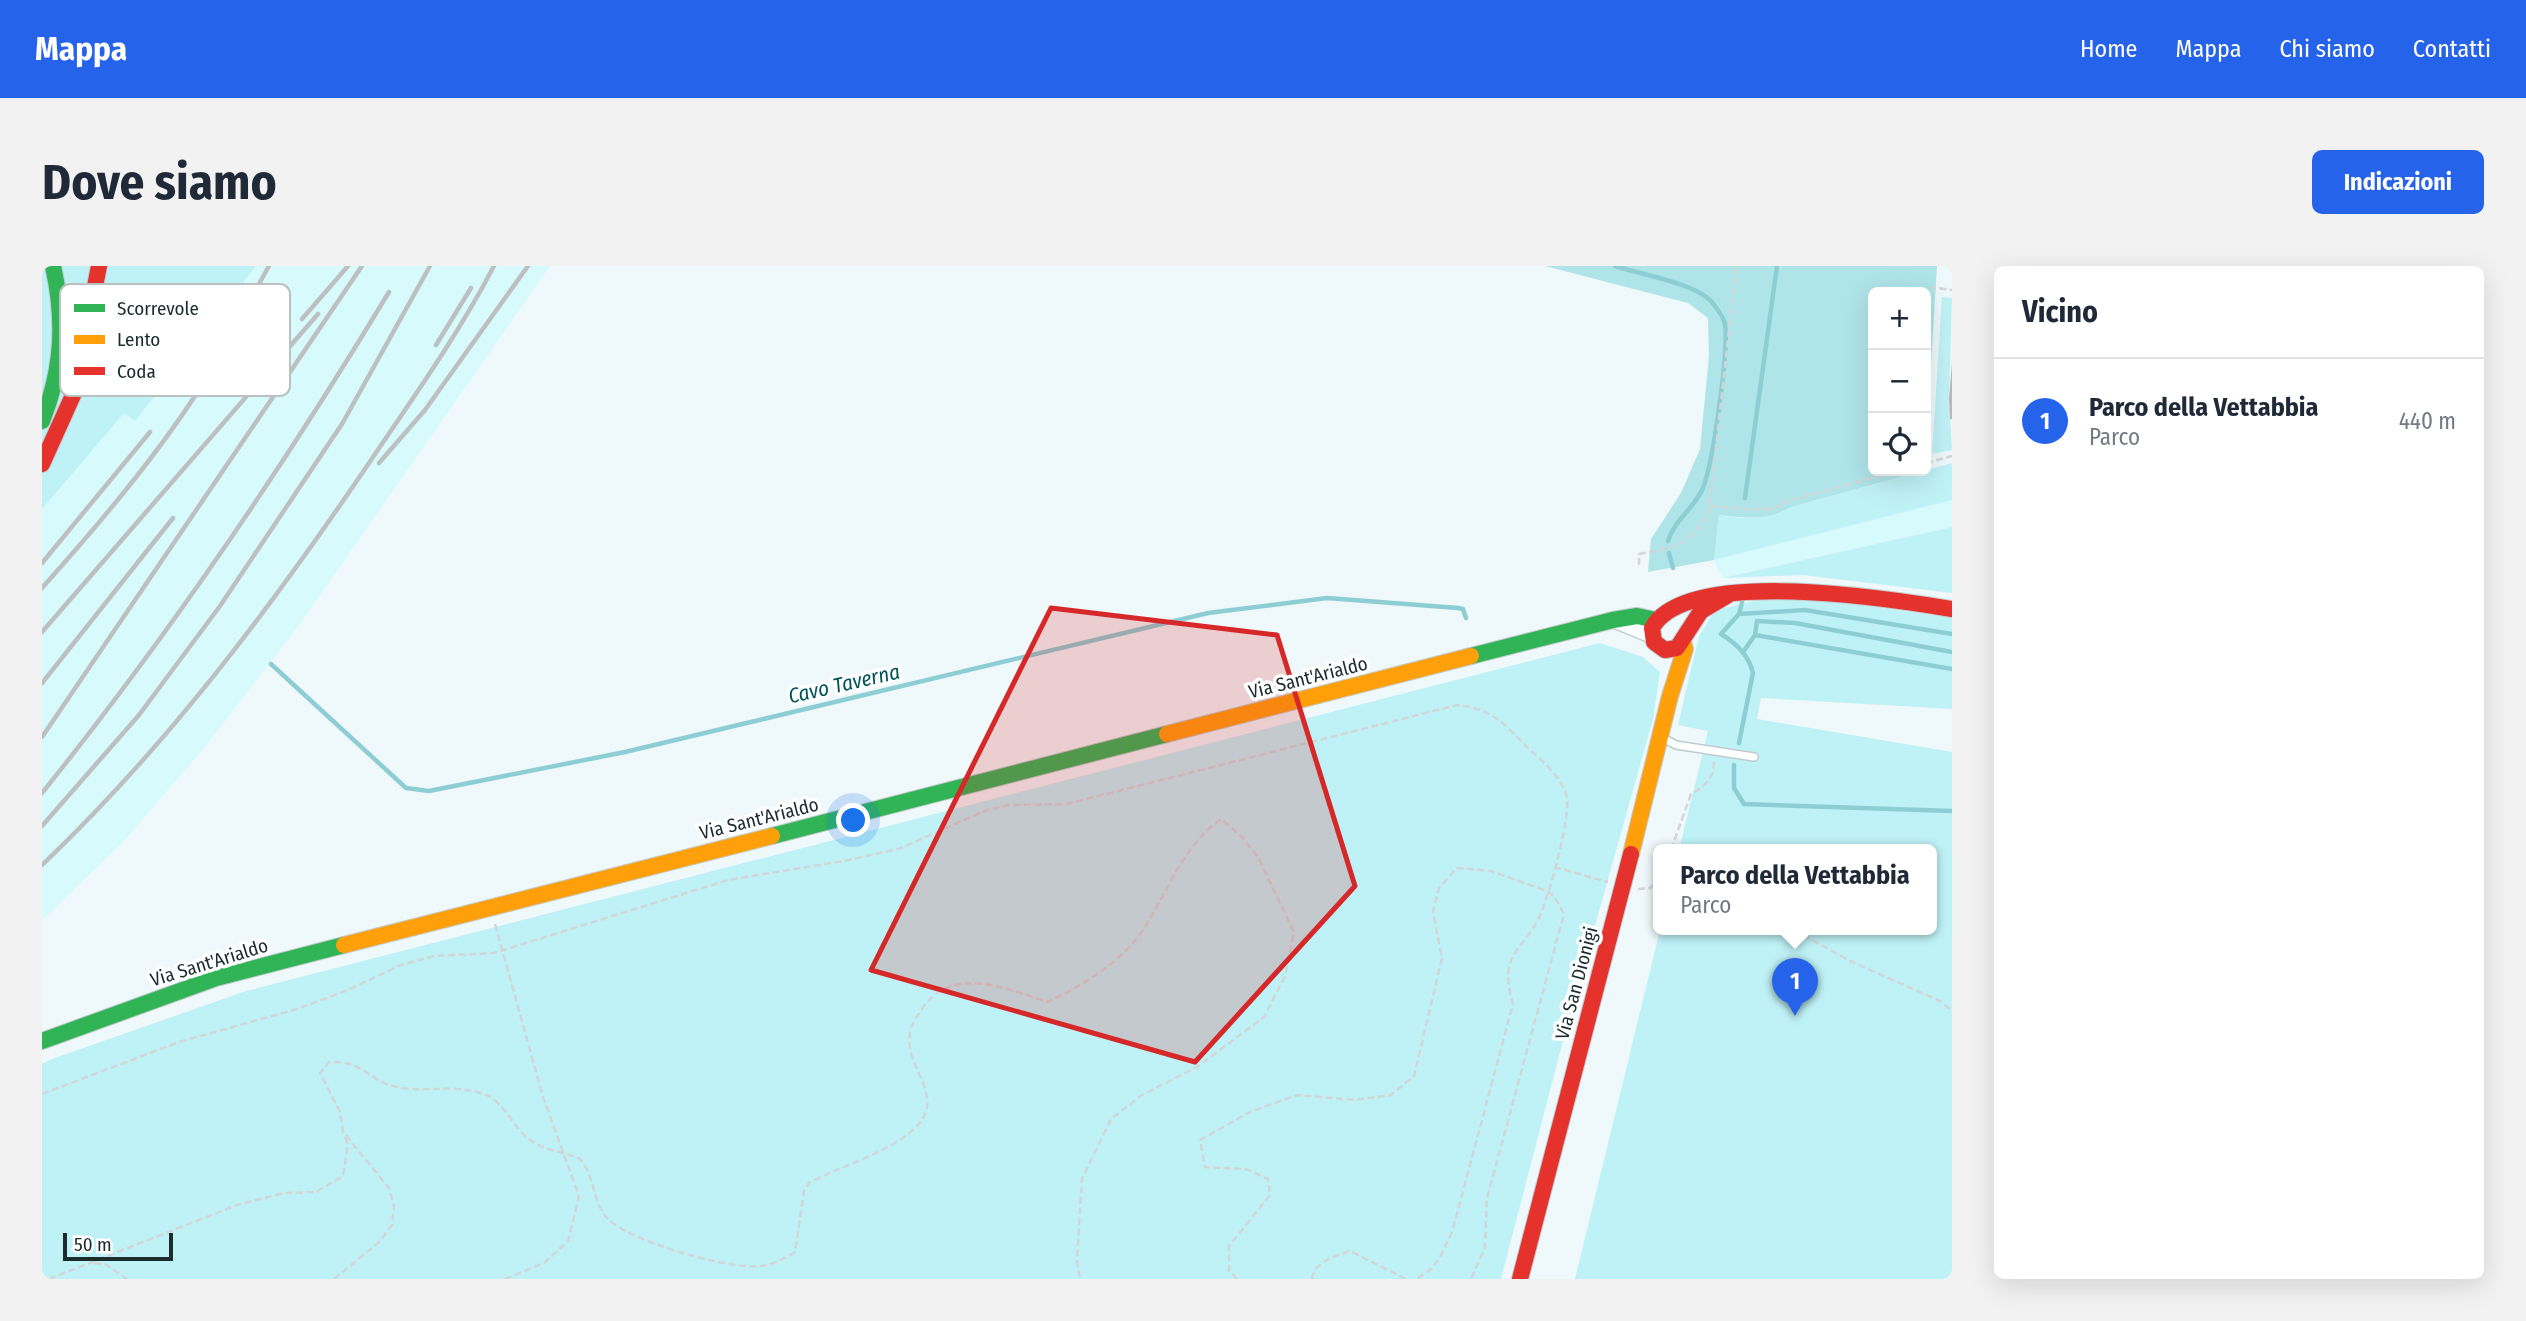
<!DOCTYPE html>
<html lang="it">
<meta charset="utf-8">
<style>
:root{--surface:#fff;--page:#f2f2f3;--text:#1f2937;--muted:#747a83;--line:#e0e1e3;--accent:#2563eb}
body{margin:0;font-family:"Fira Sans Condensed",sans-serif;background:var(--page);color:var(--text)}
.controls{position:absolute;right:21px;top:21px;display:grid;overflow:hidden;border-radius:10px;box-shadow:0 7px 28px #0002}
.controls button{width:63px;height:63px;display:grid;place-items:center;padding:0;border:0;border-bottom:2px solid var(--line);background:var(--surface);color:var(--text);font:35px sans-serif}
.scale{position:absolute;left:21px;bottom:18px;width:110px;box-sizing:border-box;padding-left:7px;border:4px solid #1b2c2d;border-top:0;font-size:19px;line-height:24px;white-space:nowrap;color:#1b2c2d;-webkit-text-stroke:5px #fff;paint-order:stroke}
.you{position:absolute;left:812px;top:555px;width:24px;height:24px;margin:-18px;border:5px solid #fff;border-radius:50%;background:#1a73e8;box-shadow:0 0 0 10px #1a73e833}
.badge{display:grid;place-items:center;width:46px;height:46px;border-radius:50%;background:var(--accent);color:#fff;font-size:23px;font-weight:700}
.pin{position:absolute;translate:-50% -58px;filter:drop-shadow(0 2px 4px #0008)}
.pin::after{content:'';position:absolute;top:37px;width:24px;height:21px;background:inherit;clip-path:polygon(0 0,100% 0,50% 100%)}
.popup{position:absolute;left:1611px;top:578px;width:284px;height:91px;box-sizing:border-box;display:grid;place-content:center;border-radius:10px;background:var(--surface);filter:drop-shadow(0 2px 5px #0005);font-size:23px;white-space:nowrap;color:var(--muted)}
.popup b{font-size:26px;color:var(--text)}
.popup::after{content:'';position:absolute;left:50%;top:100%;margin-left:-14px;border:14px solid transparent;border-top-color:var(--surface)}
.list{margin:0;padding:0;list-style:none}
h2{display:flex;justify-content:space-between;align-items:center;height:91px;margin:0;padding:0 28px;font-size:30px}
h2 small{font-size:23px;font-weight:400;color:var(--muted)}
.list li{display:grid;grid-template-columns:46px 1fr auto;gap:21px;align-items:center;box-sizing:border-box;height:126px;padding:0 28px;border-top:2px solid var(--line)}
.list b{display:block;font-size:26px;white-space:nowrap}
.list p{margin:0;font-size:23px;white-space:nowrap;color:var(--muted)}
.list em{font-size:23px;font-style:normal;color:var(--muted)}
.icon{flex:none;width:38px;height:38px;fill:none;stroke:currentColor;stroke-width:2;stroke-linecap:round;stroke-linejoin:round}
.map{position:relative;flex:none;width:1910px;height:1013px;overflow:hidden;border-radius:10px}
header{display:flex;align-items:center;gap:42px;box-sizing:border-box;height:98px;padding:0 35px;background:var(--accent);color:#fff}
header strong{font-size:33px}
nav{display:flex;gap:38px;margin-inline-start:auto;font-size:24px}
.intro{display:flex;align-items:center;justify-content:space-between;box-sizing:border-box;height:168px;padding:0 42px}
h1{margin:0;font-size:49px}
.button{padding:18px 32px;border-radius:10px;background:var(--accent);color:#fff;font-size:24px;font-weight:700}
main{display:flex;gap:42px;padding:0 42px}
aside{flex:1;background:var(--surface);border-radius:10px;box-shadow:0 7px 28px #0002}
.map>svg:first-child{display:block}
.built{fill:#d7fafd}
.green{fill:#bff2f7}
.forest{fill:#afe4e8}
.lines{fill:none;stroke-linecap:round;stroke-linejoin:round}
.stream{stroke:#8dced4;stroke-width:4.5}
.lane-casing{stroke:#c0cbcd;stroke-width:10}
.street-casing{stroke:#c0cbcd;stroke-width:17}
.fast-casing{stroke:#c0cbcd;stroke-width:18}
.slow-casing{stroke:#c0cbcd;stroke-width:18}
.jam-casing{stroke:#c0cbcd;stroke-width:18}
.path{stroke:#d2d6d7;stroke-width:2.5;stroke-dasharray:7 3.5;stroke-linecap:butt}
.lane{stroke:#fdfefe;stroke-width:7}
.street{stroke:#fdfefe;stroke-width:14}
.fast{stroke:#30b455;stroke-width:16}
.slow{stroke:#ff9f0a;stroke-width:16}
.jam{stroke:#e5322d;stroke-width:16}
.rail{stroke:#bdc0c0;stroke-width:4.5}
.wall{fill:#bfb7bc}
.marked{fill:#d62828;fill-opacity:0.2;stroke:#d62828;stroke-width:5;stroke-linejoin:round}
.labels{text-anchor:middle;stroke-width:7;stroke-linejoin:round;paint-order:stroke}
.street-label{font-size:19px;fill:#1b2c2d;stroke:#fff}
.water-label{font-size:21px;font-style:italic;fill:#005459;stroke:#fff}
.key{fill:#fff;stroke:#bbc0c0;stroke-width:2}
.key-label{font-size:19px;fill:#1b2c2d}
</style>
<header>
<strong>Mappa</strong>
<nav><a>Home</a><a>Mappa</a><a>Chi siamo</a><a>Contatti</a></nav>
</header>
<div class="intro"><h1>Dove siamo</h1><a class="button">Indicazioni</a></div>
<main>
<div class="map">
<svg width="1910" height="1013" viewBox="0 0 1910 1013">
<rect width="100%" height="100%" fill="#eff8fa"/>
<path class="built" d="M 214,0 L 508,0 L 257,359 L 162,482 L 80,577 L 0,654 L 0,243 L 82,146 L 93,154 Z
M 1910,234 L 1910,261 L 1681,312 L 1672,294 Z"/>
<path class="green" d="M 0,0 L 214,0 L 93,155 L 82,147 L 0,243 Z
M 1900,31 L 1910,32 L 1907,132 L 1910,184 L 1890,188 Z
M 1910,197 L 1910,234 L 1672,294 L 1677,249 C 1704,253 1725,255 1749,241 Z
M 1910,261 L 1910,327 L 1761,309 L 1681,312 Z
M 1726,332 L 1769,332 L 1910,352 L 1910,443 L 1719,432 L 1715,453 L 1910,486 L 1910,1013 L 1533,1013 L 1618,664 L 1890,664 L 1890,584 L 1637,584 L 1666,465 L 1636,459 L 1657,370 L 1673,344 Z
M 1558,377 L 1601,391 L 1618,406 L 1611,453 L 1524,763 L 1459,1013 L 0,1013 L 0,798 L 10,793 L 204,725 Z"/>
<path class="forest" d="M 1503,0 L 1895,0 L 1884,182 L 1884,26 L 1831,26 L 1831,205 L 1880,205 L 1749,241 C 1725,255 1705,252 1677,249 L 1672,294 L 1606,306 L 1609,273 L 1639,227 L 1658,183 L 1667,90 L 1666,52 L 1646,37 Z"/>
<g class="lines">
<path class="stream" d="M 1573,0 C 1598,8 1651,17 1669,35 C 1673,40 1682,51 1683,58 C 1687,84 1671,197 1661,222 C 1652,243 1632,254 1626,275
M 1703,232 L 1735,0
M 1627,287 L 1631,302
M 1697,348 L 1700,336
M 1713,369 L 1910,403
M 1701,386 L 1713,369 L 1715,355 L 1753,357 L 1910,386
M 229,398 L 364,522 L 387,525 L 583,486 L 1166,347 L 1285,332 L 1416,342 L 1421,343 L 1424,352
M 1697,477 L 1711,407 C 1707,390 1694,377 1679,368 L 1697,348 L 1763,344 L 1910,368
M 1692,499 L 1692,522 L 1702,538 L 1910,545"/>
<g class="lane-casing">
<path id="lane" d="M 1621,472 L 1634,479 L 1712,491"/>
</g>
<g class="street-casing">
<path id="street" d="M 1571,354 L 1610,370"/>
</g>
<g class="fast-casing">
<path id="fast" d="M 0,155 C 21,103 23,54 11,0
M 1429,390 L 1571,354 L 1595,350 L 1614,354
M 730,570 L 1125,468
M 0,775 L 174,712 L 302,679"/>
</g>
<g class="slow-casing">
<path id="slow" d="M 1125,468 L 1429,390
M 1589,588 L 1628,430 L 1643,383 L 1641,376
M 302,679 L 730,570"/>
</g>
<g class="jam-casing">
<path id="jam" d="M 0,198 L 32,127 L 57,0
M 1686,329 L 1659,345 L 1635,382 L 1623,384 L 1612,376 L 1610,362 C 1644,300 1850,333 1910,343
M 1478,1013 L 1589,588"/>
</g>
<path class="path" d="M 1887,21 L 1910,24
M 1884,197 L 1910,190
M 1669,240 L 1714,244 L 1730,243 L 1746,235 L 1855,205
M 1597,299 L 1597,288 C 1636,281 1645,281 1667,245 L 1694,0
M 1629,584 L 1649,528 C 1663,521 1673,511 1672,494
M 1512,601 L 1566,616
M 1596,623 L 1608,622 L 1616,615
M 453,658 L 501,831 L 537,930 L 526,975 L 502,997 L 463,1013
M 1752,664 L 1808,695 L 1898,735 L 1910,745
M 0,828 L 137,776 L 255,743 L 306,724 L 359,699 L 392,690 L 452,687 L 686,614 L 807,594 L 859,582 L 945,544 L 966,539 L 1025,538 L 1415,439 C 1451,443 1461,457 1486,482 C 1499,494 1522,513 1525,532 C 1528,553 1508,626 1499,647 C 1483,686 1455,684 1471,738 L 1410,966 C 1400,987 1395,1004 1373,1013
M 52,997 L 63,998 L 85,1013
M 7,1013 L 195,939 L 242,927 L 274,926 L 301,910 L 306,879 L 302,868
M 292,1013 L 336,977 L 350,959 L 352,940 L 347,922 L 301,866 L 298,846 L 278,807 L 287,796 C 323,795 324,813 351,820 C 382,828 409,817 442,828 C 462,835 471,862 488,874 C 503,885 521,885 538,893 C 553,910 550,935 565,952 C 586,975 687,1004 718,1000 C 731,999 741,993 753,986 L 762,925 L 767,917 C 799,899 862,883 881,852 C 895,829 871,804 868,782 C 865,765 871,756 880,743 C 910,698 965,723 1006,736 C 1041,719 1082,695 1103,661 C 1126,624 1142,579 1179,553 L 1200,571 L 1216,591 L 1252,666 L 1243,710 L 1222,751 L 1155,801 L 1100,829 L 1069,853 L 1040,913 L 1035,995 L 1038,1013
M 1195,1013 L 1187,1005 L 1187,980 L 1228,929 L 1226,913 L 1204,903 L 1163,901 L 1158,874 L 1208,846 L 1255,829 L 1313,834 L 1349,829 L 1372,810 L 1400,692 L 1391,646 L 1397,622 L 1415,602 L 1449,605 L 1505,625 L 1512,630 L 1522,648 L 1445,932 L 1443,981 L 1429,1013
M 1270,1013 C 1273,995 1293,990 1308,985 L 1364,1013"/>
<use href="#lane" class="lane"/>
<use href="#street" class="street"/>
<use href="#fast" class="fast"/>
<use href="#slow" class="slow"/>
<use href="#jam" class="jam"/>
<path class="rail" d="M 260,53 L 306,0
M 394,79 L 429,22
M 337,197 L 383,144 L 486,0
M 0,297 L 108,166
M 0,322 C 66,248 131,171 181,85 C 197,57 211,28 227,0
M 0,366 L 276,48
M 0,417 L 131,252
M 0,471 L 320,0
M 0,527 C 127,369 242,200 347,26
M 0,560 L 97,449 L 178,340 L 300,158 L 388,0
M 0,599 C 126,479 230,340 327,197 C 371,132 416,69 452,0"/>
</g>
<path class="wall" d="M 1910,97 L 1910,153 L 1908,153 L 1907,132 Z"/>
<path class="marked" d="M 1009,342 L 1235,369 L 1313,620 L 1153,796 L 829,704 Z"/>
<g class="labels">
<g class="street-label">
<text transform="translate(1266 411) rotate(-14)" y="7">Via Sant'Arialdo</text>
<text transform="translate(717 552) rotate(-14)" y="7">Via Sant'Arialdo</text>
<text transform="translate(167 696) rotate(-17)" y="7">Via Sant'Arialdo</text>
<text transform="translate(1534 717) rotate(-75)" y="7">Via San Dionigi</text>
</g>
<g class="water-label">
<text transform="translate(802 418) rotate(-13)" y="7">Cavo Taverna</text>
</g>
</g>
<rect x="18" y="18" width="230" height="112" rx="10" class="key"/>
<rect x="32" y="38" width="31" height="8" fill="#30b455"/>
<rect x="32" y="69" width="31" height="9" fill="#ff9f0a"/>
<rect x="32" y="101" width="31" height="8" fill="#e5322d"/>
<g class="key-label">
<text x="75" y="49">Scorrevole</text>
<text x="75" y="80">Lento</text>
<text x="75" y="112">Coda</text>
</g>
</svg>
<div class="controls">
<button>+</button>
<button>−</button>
<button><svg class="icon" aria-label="locate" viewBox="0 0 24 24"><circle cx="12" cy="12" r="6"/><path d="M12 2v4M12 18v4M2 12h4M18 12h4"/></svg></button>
</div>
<div class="scale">50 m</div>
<div class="you"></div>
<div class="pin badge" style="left:1753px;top:750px">1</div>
<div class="popup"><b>Parco della Vettabbia</b>Parco</div>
</div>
<aside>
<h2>Vicino<small></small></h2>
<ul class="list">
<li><span class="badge">1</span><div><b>Parco della Vettabbia</b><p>Parco</p></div><em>440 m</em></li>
</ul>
</aside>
</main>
